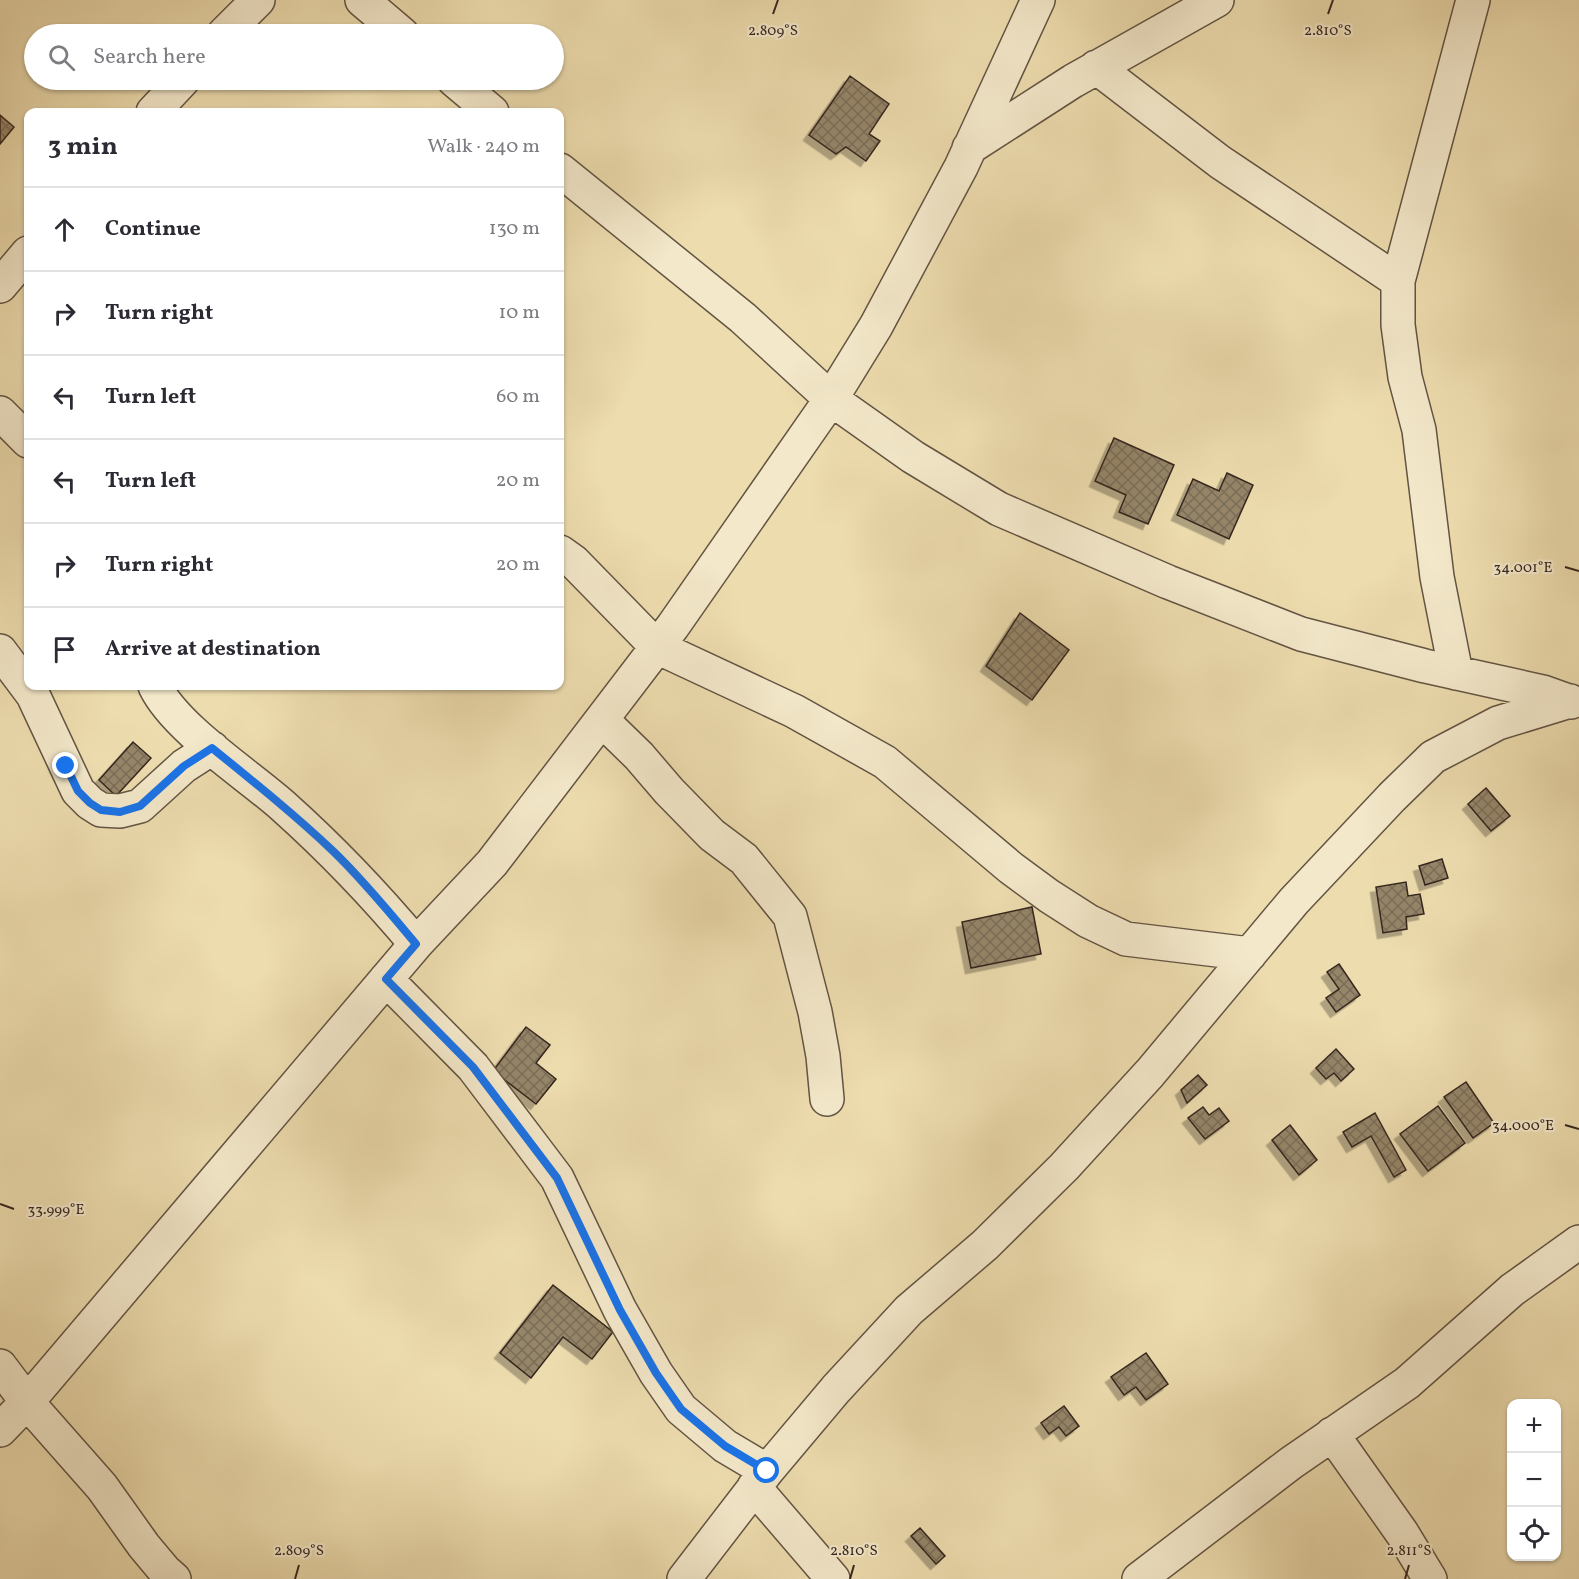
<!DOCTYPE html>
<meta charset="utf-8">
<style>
:root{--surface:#fff;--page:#f7f7f7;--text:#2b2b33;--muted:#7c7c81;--line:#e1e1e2}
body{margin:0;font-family:Vollkorn,serif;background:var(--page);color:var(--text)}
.controls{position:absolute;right:18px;bottom:18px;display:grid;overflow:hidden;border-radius:12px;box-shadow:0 2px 4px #0004}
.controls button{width:54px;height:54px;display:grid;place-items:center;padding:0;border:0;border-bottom:2px solid var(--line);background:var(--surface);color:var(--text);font:30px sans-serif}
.stop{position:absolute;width:18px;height:18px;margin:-14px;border:4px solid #1a73e8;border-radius:50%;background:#fff}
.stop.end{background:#1a73e8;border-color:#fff;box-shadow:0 2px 6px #0008}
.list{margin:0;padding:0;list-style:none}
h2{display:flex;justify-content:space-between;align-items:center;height:78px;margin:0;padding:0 24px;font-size:26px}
h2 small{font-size:20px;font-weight:400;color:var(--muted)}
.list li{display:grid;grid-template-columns:39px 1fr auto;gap:18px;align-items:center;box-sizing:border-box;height:84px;padding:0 24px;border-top:2px solid var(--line)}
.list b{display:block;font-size:22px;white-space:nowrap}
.list em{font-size:20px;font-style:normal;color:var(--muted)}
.icon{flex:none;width:33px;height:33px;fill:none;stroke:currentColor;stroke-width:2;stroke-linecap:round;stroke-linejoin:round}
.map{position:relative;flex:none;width:1579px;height:1579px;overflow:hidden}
.search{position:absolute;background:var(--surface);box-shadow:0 2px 4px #0004;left:24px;top:24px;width:540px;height:66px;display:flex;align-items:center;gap:15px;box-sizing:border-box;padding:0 21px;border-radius:33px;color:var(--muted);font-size:22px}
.panel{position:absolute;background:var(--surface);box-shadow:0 2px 4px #0004;left:24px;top:108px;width:540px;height:582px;border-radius:12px}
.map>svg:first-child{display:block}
.building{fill:url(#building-cross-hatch);stroke:#35261f;stroke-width:1.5;filter:url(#shadow)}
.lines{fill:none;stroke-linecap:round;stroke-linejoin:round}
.minor-casing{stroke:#635443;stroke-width:36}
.minor{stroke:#f3e8ca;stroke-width:33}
.route{stroke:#1a73e8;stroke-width:8}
.ticks{fill:none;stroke:#35261f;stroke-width:2}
.ticks-label{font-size:15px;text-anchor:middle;fill:#35261f;stroke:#f3e8ca;stroke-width:4.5;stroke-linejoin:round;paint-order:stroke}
</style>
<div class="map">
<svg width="1579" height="1579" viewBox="0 0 1579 1579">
<defs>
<pattern id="building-cross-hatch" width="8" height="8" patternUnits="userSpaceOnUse" patternTransform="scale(1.5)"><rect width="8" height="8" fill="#958569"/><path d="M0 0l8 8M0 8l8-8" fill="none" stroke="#7a6d56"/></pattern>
<filter id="shadow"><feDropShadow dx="-5.5" dy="5.5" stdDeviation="0" flood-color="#0004"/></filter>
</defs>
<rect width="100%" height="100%" fill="#eddcae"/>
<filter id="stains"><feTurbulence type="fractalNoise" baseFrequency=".00333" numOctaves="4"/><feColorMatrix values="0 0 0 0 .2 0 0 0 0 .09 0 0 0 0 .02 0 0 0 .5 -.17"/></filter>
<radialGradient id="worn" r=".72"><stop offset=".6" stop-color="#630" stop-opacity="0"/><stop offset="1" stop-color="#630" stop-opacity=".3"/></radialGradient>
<path class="building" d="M 850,76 L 889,104 L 869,134 L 880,141 L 866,161 L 846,147 L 836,154 L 809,135 Z
M 0,115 L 14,127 L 0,144 Z
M 1114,438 L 1174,465 L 1148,524 L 1119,512 L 1126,495 L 1095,481 Z
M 1227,473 L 1253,485 L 1229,539 L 1177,515 L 1193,479 L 1219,491 Z
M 1020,613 L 1069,650 L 1032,700 L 986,666 Z
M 133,742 L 151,758 L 116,796 L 99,780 Z
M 1486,788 L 1510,816 L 1491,831 L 1468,804 Z
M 1442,859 L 1448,878 L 1425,885 L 1419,866 Z
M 1406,882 L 1408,896 L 1420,894 L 1424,914 L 1406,917 L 1407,929 L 1383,933 L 1376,887 Z
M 1032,907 L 1041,954 L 971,968 L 962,922 Z
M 1339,964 L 1360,995 L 1336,1012 L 1326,998 L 1339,989 L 1327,972 Z
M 526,1027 L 550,1045 L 536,1063 L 556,1079 L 536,1104 L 493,1071 Z
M 1336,1049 L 1354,1069 L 1341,1081 L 1334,1073 L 1326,1079 L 1316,1068 Z
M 1198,1075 L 1207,1085 L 1187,1103 L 1181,1090 Z
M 1466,1082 L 1494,1123 L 1473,1138 L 1444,1097 Z
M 1438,1106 L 1465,1143 L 1428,1171 L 1400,1134 Z
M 1203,1107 L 1209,1115 L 1219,1108 L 1229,1121 L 1205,1139 L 1188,1118 Z
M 1375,1113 L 1406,1170 L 1394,1177 L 1371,1136 L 1352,1147 L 1343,1132 Z
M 1290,1125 L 1317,1160 L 1299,1175 L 1272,1140 Z
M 553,1285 L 613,1332 L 592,1359 L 563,1337 L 531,1378 L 500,1353 Z
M 1146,1353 L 1168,1384 L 1146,1400 L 1136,1387 L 1124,1395 L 1111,1377 Z
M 1064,1406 L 1079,1426 L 1066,1436 L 1059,1427 L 1049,1434 L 1041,1423 Z
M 920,1528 L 945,1556 L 936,1564 L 911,1536 Z"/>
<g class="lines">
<g class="minor-casing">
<path id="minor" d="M 362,0 L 402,34
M 224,34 L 258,0
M 1096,67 L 1220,162 L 1398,281
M 454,80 L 492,112
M 153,112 L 183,80
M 969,148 L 1073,81 L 1217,0
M 560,170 L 743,318 L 831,399 L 913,457 L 999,509 L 1168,582 L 1301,634 L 1425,666 L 1543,692 L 1571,702
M 0,286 L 28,253
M 0,413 L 28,441
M 560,552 L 574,562 L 657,647 L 794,711 L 885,762 L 1011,868 L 1049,896 L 1088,921 L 1126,939 L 1250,954
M 0,651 L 33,695 L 78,791 L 90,803 L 101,810 L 120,811 L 140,806 L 184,766 L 212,748
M 1456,673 L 1437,577 L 1419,430 L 1405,377 L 1398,325 L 1398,281 L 1473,0
M 155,686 C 175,728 247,774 283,806 C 331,849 375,895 416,944
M 602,720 L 639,756 L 669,791 L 712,835 L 744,859 L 790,916 L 815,1012 L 823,1056 L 827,1099
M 386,979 L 473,1067 L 557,1178 L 620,1310 L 656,1373 L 681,1409 L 725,1446 L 767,1471
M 0,1366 L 27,1402 L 102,1487 L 144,1546 L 165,1571 L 174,1579
M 0,1430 L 27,1402 L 416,944 L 492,863 L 673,626 L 831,399 L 876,326 L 961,167 L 1038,0
M 1332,1434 L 1402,1533 L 1430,1579
M 754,1487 L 833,1579
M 684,1579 L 767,1471 L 836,1389 L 909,1310 L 985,1245 L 1064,1167 L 1150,1073 L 1294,901 L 1392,797 L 1433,757 L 1498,723 L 1570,701
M 1139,1579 L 1291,1463 L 1407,1383 L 1512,1290 L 1579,1242"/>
</g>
<use href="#minor" class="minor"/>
</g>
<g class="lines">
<path class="route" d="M 66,766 L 78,791 L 90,803 L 101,810 L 120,812 L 140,806 L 184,766 L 212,748 C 254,782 295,815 334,852 C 363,880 390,913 416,944 L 386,979 L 473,1067 L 557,1178 L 620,1310 L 656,1373 L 681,1409 L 725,1446 L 767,1471"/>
</g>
<path class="ticks" d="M 773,14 L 778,0M 1328,14 L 1333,0M 1565,567 L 1579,571M 1565,1125 L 1579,1129M 0,1204 L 14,1209M 295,1579 L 299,1565M 850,1579 L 854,1565M 1405,1579 L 1409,1565"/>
<g class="ticks-label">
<text x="773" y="35">2.809°S</text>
<text x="1328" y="35">2.810°S</text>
<text x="1523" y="572">34.001°E</text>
<text x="1523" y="1130">34.000°E</text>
<text x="56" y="1214">33.999°E</text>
<text x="299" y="1555">2.809°S</text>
<text x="854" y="1555">2.810°S</text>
<text x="1409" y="1555">2.811°S</text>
</g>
<rect width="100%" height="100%" filter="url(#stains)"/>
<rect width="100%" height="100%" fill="url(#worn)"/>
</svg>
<div class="controls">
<button>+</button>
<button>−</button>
<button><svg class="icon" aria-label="locate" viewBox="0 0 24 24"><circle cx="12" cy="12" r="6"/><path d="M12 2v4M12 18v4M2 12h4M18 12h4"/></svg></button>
</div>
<div class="stop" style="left:767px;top:1471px"></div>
<div class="stop end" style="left:66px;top:766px"></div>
<div class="search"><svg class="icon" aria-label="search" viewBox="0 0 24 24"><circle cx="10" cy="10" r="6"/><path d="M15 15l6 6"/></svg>Search here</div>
<section class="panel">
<h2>3 min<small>Walk · 240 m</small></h2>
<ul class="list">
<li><svg class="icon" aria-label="ahead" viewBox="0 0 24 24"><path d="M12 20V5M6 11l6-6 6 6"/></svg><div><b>Continue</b></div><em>130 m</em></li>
<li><svg class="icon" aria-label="right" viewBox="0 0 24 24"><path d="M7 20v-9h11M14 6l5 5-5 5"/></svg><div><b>Turn right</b></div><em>10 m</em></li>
<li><svg class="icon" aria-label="left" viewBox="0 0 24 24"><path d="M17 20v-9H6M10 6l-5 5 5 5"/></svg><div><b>Turn left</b></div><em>60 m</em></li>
<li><svg class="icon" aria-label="left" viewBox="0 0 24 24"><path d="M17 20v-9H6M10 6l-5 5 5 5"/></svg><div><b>Turn left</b></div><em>20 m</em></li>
<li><svg class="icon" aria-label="right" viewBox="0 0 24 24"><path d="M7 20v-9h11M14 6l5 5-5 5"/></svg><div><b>Turn right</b></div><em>20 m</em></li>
<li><svg class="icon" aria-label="arrive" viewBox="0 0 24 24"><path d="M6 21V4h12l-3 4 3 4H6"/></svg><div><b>Arrive at destination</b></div></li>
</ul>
</section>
</div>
